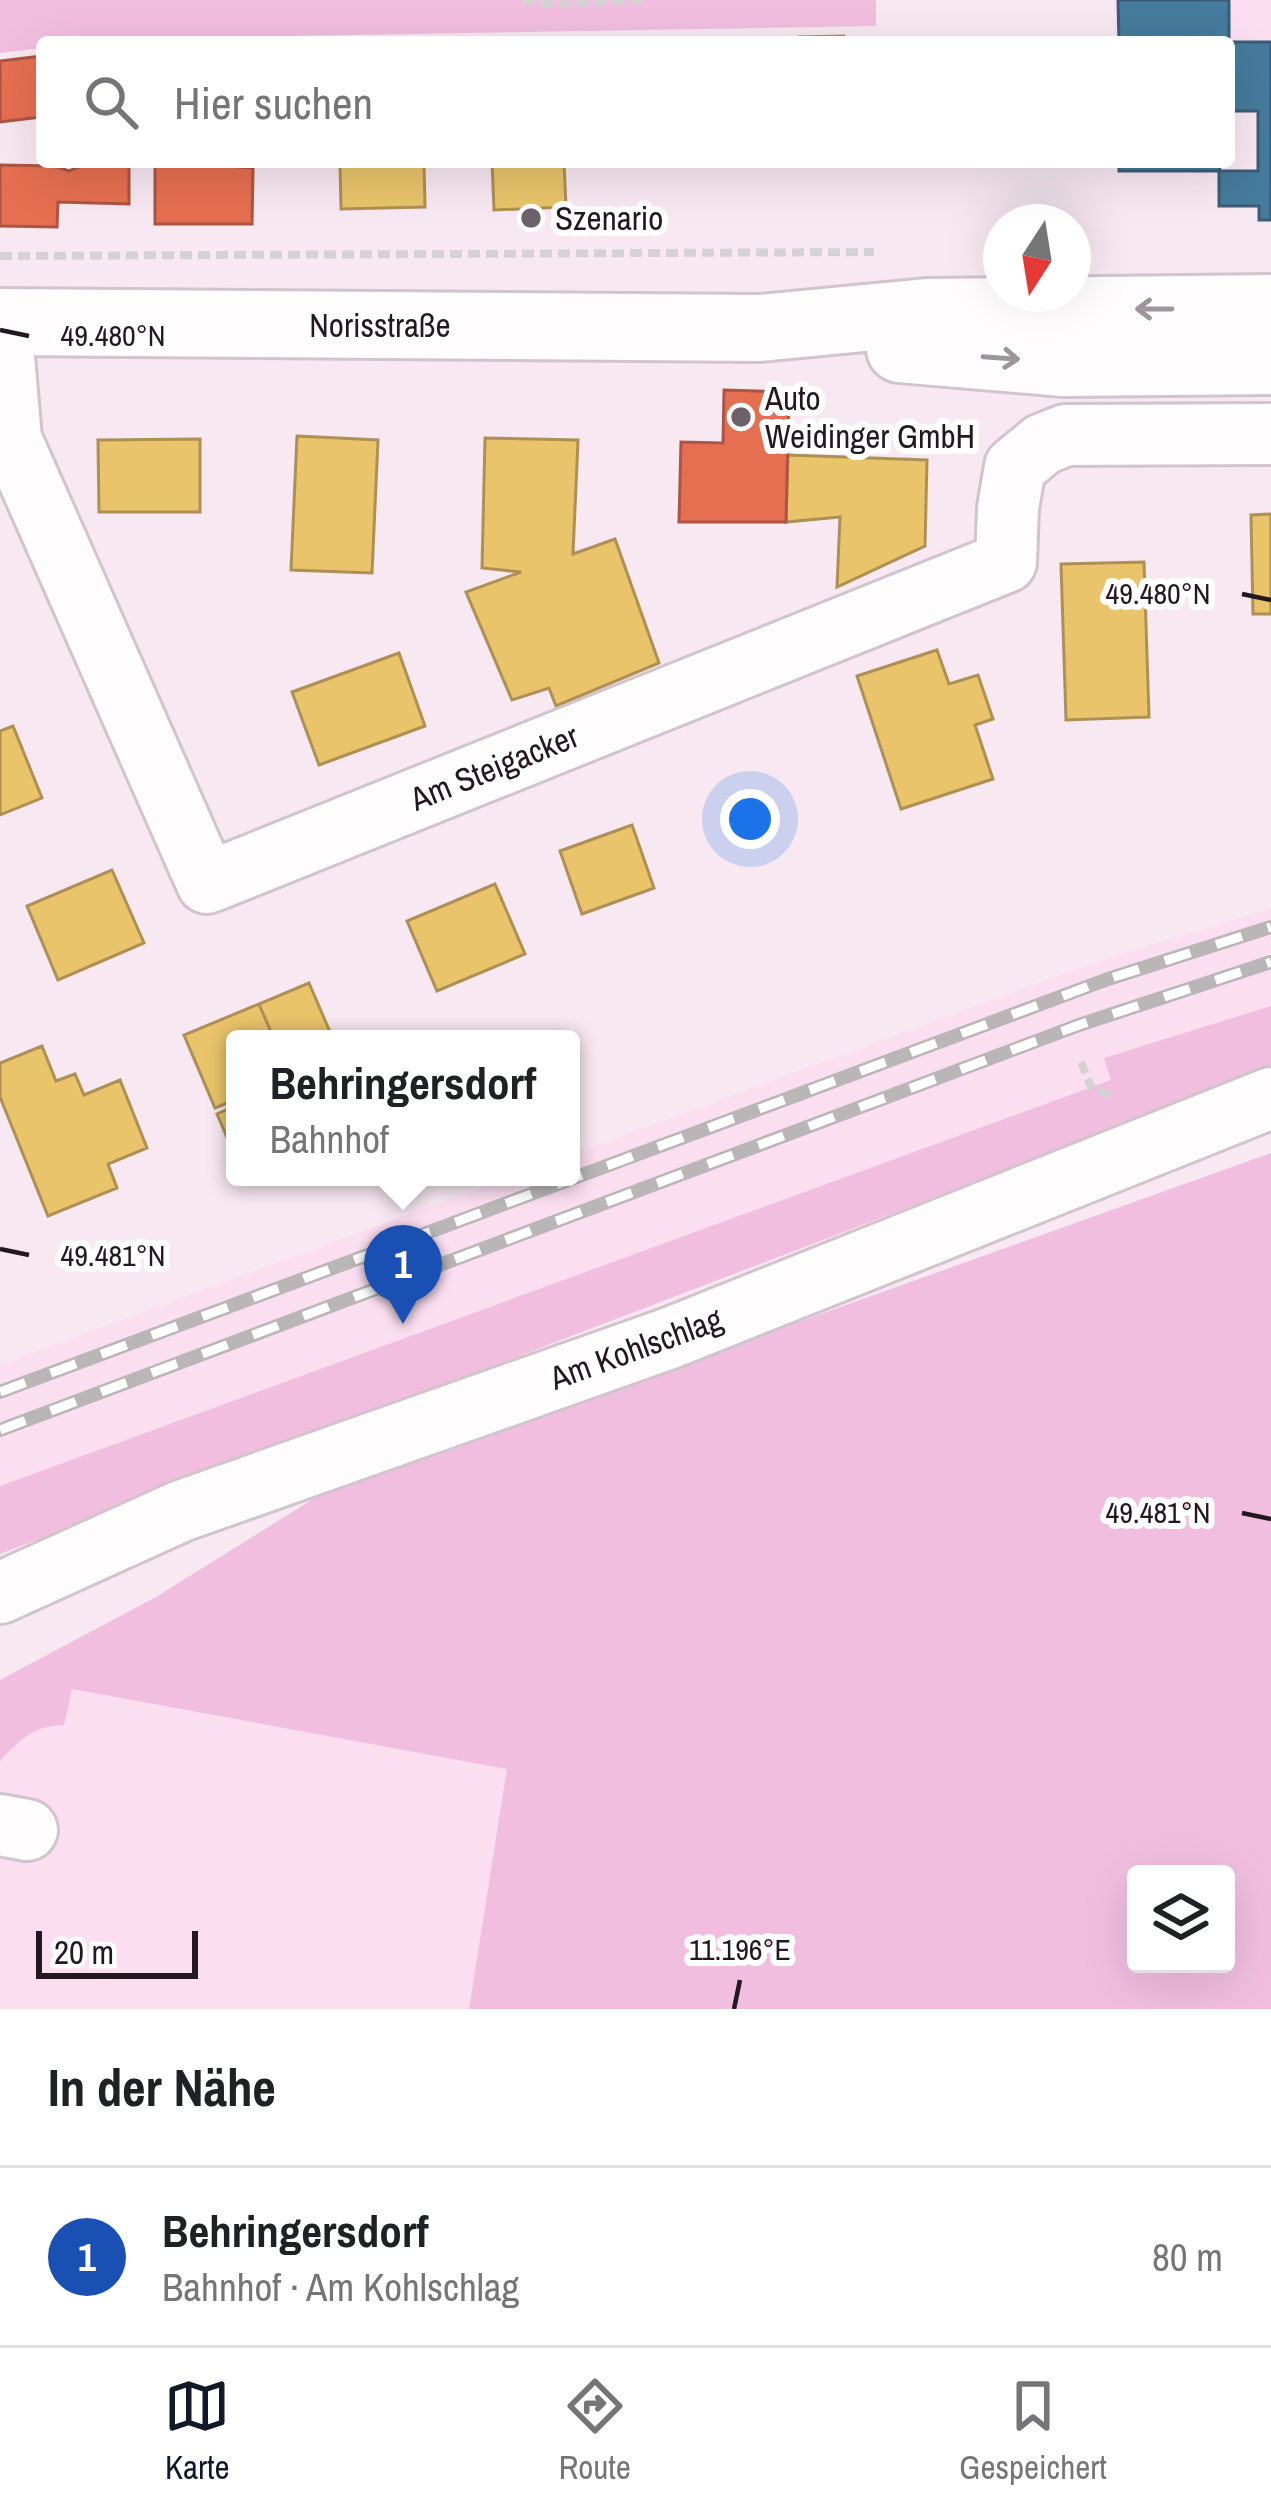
<!DOCTYPE html>
<html lang="de">
<meta charset="utf-8">
<style>
:root{--surface:#fff;--page:#f2f2f2;--text:#202124;--muted:#757577;--line:#e0e0e0;--accent:#111827}
body{margin:0;font-family:"Archivo Narrow",sans-serif;background:var(--page);color:var(--text)}
.controls{position:absolute;right:36px;bottom:36px;display:grid;overflow:hidden;border-radius:12px;box-shadow:0 12px 48px #0002}
.controls button{width:108px;height:108px;display:grid;place-items:center;padding:0;border:0;border-bottom:3px solid var(--line);background:var(--surface);color:var(--text);font:60px sans-serif}
.compass{position:absolute;left:983px;top:204px;width:108px;height:108px;border-radius:50%;background:var(--surface);box-shadow:0 12px 48px #0002;rotate:192deg}
.scale{position:absolute;left:36px;bottom:30px;width:162px;box-sizing:border-box;padding-left:12px;border:6px solid #24181f;border-top:0;font-size:33px;line-height:42px;white-space:nowrap;color:#24181f;-webkit-text-stroke:9px #fff;paint-order:stroke}
.you{position:absolute;left:750px;top:819px;width:42px;height:42px;margin:-30px;border:9px solid #fff;border-radius:50%;background:#1a73e8;box-shadow:0 0 0 18px #1a73e833}
.badge{display:grid;place-items:center;width:78px;height:78px;border-radius:50%;background:var(--accent);color:#fff;font-size:39px;font-weight:700}
.pin{position:absolute;translate:-50% -99px;filter:drop-shadow(0 3px 6px #0008)}
.pin::after{content:'';position:absolute;top:63px;width:42px;height:36px;background:inherit;clip-path:polygon(0 0,100% 0,50% 100%)}
.popup{position:absolute;left:226px;top:1030px;width:354px;height:156px;box-sizing:border-box;display:grid;place-content:center;border-radius:12px;background:var(--surface);filter:drop-shadow(0 3px 9px #0005);font-size:39px;white-space:nowrap;color:var(--muted)}
.popup b{font-size:45px;color:var(--text)}
.popup::after{content:'';position:absolute;left:50%;top:100%;margin-left:-24px;border:24px solid transparent;border-top-color:var(--surface)}
.list{margin:0;padding:0;list-style:none}
h2{display:flex;justify-content:space-between;align-items:center;height:156px;margin:0;padding:0 48px;font-size:51px}
h2 small{font-size:39px;font-weight:400;color:var(--muted)}
.list li{display:grid;grid-template-columns:78px 1fr auto;gap:36px;align-items:center;box-sizing:border-box;height:180px;padding:0 48px;border-top:3px solid var(--line)}
.list b{display:block;font-size:45px;white-space:nowrap}
.list p{margin:0;font-size:39px;white-space:nowrap;color:var(--muted)}
.list em{font-size:39px;font-style:normal;color:var(--muted)}
.icon{flex:none;width:66px;height:66px;fill:none;stroke:currentColor;stroke-width:2;stroke-linecap:round;stroke-linejoin:round}
.map{position:relative;flex:none;width:1271px;height:2009px;overflow:hidden}
.search{position:absolute;background:var(--surface);box-shadow:0 12px 48px #0002;left:36px;right:36px;top:36px;height:132px;display:flex;align-items:center;gap:30px;box-sizing:border-box;padding:0 42px;border-radius:12px;color:var(--muted);font-size:45px}
.sheet{height:336px;background:var(--surface)}
nav{display:flex;justify-content:space-around;align-items:center;box-sizing:border-box;height:168px;border-top:3px solid var(--line);background:var(--surface);font-size:33px;color:var(--muted)}
nav a{display:grid;justify-items:center;gap:6px}
nav .on{color:var(--accent)}
.map>svg:first-child{display:block}
.built{fill:#fbdef0}
.green{fill:#f1bee0;fill-rule:evenodd}
.homes{fill:#e9c46a;stroke:#ae9054;stroke-width:3}
.shops{fill:#e76f51;stroke:#ac5542;stroke-width:3}
.public{fill:#457b9d;stroke:#3b5d77;stroke-width:3}
.lines{fill:none;stroke-linecap:round;stroke-linejoin:round}
.minor-casing{stroke:#d1c4cd;stroke-width:66}
.major-casing{stroke:#d1c4cd;stroke-width:72}
.path{stroke:#d6d2d4;stroke-width:8;stroke-dasharray:12 6;stroke-linecap:butt}
.minor{stroke:#fefcfd;stroke-width:60}
.major{stroke:#fefcfd;stroke-width:66}
.rail-casing{stroke:#bab6b8;stroke-width:14}
.rail{stroke:#fff;stroke-width:9;stroke-dasharray:27;stroke-linecap:butt}
.oneway{stroke:#9c9599}
.ticks{fill:none;stroke:#24181f;stroke-width:4.5}
.poi-dot{fill:#6e6169;stroke:#fff;stroke-width:4.5}
.labels{text-anchor:middle;stroke-width:12;stroke-linejoin:round;paint-order:stroke}
.poi-label{font-size:33px;fill:#24181f;stroke:#fff;text-anchor:start}
.street-label{font-size:33px;fill:#24181f;stroke:#fff}
.ticks-label{font-size:30px;text-anchor:middle;fill:#24181f;stroke:#fff;stroke-width:12;stroke-linejoin:round;paint-order:stroke}
</style>
<div class="map">
<svg width="1271" height="2009" viewBox="0 0 1271 2009">
<rect width="100%" height="100%" fill="#f8e8f2"/>
<path class="built" d="M 1114,0 L 1271,0 L 1271,49 L 1229,42 L 1115,42 Z
M 1271,909 L 1271,1006 L 1105,1058 L 1112,1080 L 0,1486 L 0,1365 L 511,1177 L 571,1177 L 571,1155 L 1102,960 Z
M 71,1689 L 508,1769 L 469,2009 L 0,2009 L 0,1761 L 22,1737 L 51,1725 Z"/>
<path class="green" d="M 0,0 L 876,0 L 876,26 L 123,39 L 42,42 L 42,48 L 0,53 Z
M 1271,1006 L 1271,1069 L 0,1554 L 0,1486 L 1111,1080 L 1104,1058 Z
M 1271,1153 L 1271,2009 L 469,2009 L 507,1769 L 72,1689 L 64,1725 C 35,1725 18,1741 0,1761 L 0,1680 L 156,1597 L 326,1491 ZM 1136,1874 L 1226,1874 L 1226,1964 L 1136,1964 Z"/>
<path class="homes" d="M 844,36 L 845,42 L 799,42 L 799,37 Z
M 340,162 L 424,162 L 425,207 L 341,209 Z
M 492,162 L 564,162 L 566,207 L 494,210 Z
M 297,436 L 378,440 L 372,573 L 291,570 Z
M 485,438 L 578,440 L 573,554 L 615,539 L 659,663 L 556,706 L 549,688 L 512,700 L 466,592 L 521,572 L 482,568 Z
M 200,439 L 200,512 L 99,512 L 98,440 Z
M 788,455 L 927,460 L 925,546 L 837,587 L 840,517 L 786,522 Z
M 1271,514 L 1271,614 L 1253,614 L 1251,515 Z
M 1144,562 L 1149,717 L 1066,720 L 1061,564 Z
M 937,650 L 949,684 L 978,675 L 993,719 L 975,725 L 993,779 L 901,809 L 857,676 Z
M 399,653 L 425,726 L 319,765 L 292,692 Z
M 13,726 L 42,798 L 0,815 L 0,731 Z
M 632,825 L 654,888 L 582,914 L 560,851 Z
M 112,870 L 144,943 L 58,980 L 27,906 Z
M 495,884 L 525,954 L 437,991 L 407,921 Z
M 309,983 L 333,1039 L 274,1039 L 259,1004 Z
M 259,1004 L 274,1039 L 235,1039 L 235,1100 L 215,1108 L 184,1035 Z
M 42,1046 L 56,1081 L 75,1074 L 84,1095 L 120,1080 L 147,1148 L 108,1164 L 117,1188 L 48,1216 L 0,1097 L 0,1063 Z
M 235,1106 L 235,1156 L 217,1114 Z"/>
<path class="shops" d="M 42,56 L 42,117 L 0,122 L 0,61 Z
M 92,162 L 129,162 L 129,204 L 58,202 L 57,227 L 0,226 L 0,165 L 54,166 L 69,171 Z
M 155,162 L 227,162 L 227,166 L 253,168 L 252,224 L 155,224 Z
M 724,390 L 789,392 L 786,522 L 679,522 L 681,442 L 723,443 Z"/>
<path class="public" d="M 1118,0 L 1229,0 L 1229,42 L 1271,42 L 1271,220 L 1259,220 L 1259,206 L 1219,206 L 1219,171 L 1258,171 L 1258,111 L 1229,111 L 1229,42 L 1119,42 Z
M 1119,162 L 1219,162 L 1220,171 L 1119,171 Z"/>
<g class="lines">
<g class="minor-casing">
<path id="minor" d="M 1,322 L 11,439 L 207,883 L 1006,562 L 1008,508 L 1015,467 L 1043,444 L 1066,435 L 1271,434
M 0,1593 L 181,1511 L 670,1338 L 1271,1098
M 0,1825 L 27,1830"/>
</g>
<g class="major-casing">
<path id="major" d="M 0,322 L 760,328 L 927,312 L 1271,308
M 900,349 L 1063,363 L 1271,361"/>
</g>
<path class="path" d="M 523,0 L 543,4 L 644,0
M 0,256 L 874,252
M 1081,1062 L 1091,1087 L 1115,1098"/>
<use href="#minor" class="minor"/>
<use href="#major" class="major"/>
<g class="rail-casing">
<path id="rail" d="M 0,1392 L 1108,979 L 1271,927
M 0,1430 L 1079,1025 L 1271,962"/>
</g>
<use href="#rail" class="rail"/>
</g>
<defs><path id="oneway-shaft" d="M-6 0H5M1.5-3L5.5 0L1.5 3" fill="none" stroke-width="1.6" stroke-linecap="round" stroke-linejoin="round" transform="scale(3)"/></defs>
<g class="oneway">
<use href="#oneway-shaft" transform="translate(1154 309) rotate(180)"/>
<use href="#oneway-shaft" transform="translate(1001 358) rotate(4)"/>
</g>
<path class="ticks" d="M 0,330 L 29,336M 1242,594 L 1271,600M 0,1249 L 29,1255M 1242,1513 L 1271,1519M 734,2009 L 740,1980"/>
<g class="poi-dot">
<circle cx="531" cy="218" r="12"/>
<circle cx="741" cy="417" r="12"/>
</g>
<g class="labels">
<g class="poi-label">
<text x="555" y="230">Szenario</text>
<text x="765" y="410">Auto<tspan x="765" dy="38">Weidinger GmbH</tspan></text>
</g>
<g class="street-label">
<text x="380" y="337">Norisstraße</text>
<text transform="translate(494 767) rotate(-22)" y="12">Am Steigacker</text>
<text transform="translate(636 1348) rotate(-20)" y="12">Am Kohlschlag</text>
</g>
</g>
<g class="ticks-label">
<text x="113" y="346">49.480°N</text>
<text x="1158" y="604">49.480°N</text>
<text x="113" y="1266">49.481°N</text>
<text x="1158" y="1523">49.481°N</text>
<text x="740" y="1960">11.196°E</text>
</g>
</svg>
<div class="controls">
<button><svg class="icon" aria-label="layers" viewBox="0 0 24 24"><path d="M12 4l9 5-9 5-9-5zM3 14l9 5 9-5"/></svg></button>
</div>
<svg class="compass" viewBox="-18 -18 36 36"><path d="M0-13l5 13h-10z" fill="#e53935"/><path d="M0 13l5-13h-10z" fill="#757577"/></svg>
<div class="scale">20 m</div>
<div class="you"></div>
<div class="pin badge" style="left:403px;top:1324px;background:#1a4fb4">1</div>
<div class="popup"><b>Behringersdorf</b>Bahnhof</div>
<div class="search"><svg class="icon" aria-label="search" viewBox="0 0 24 24"><circle cx="10" cy="10" r="6"/><path d="M15 15l6 6"/></svg>Hier suchen</div>
</div>
<section class="sheet">
<h2>In der Nähe<small></small></h2>
<ul class="list">
<li><span class="badge" style="background:#1a4fb4">1</span><div><b>Behringersdorf</b><p>Bahnhof · Am Kohlschlag</p></div><em>80 m</em></li>
</ul>
</section>
<nav>
<a class="on"><svg class="icon" aria-label="map" viewBox="0 0 24 24"><path d="M3 6l6-2 6 2 6-2v14l-6 2-6-2-6 2zM9 4v14M15 6v14"/></svg>Karte</a>
<a><svg class="icon" aria-label="directions" viewBox="0 0 24 24"><path d="M12 3l9 9-9 9-9-9zM9 14v-3h6M13 9l2 2-2 2"/></svg>Route</a>
<a><svg class="icon" aria-label="saved" viewBox="0 0 24 24"><path d="M7 4h10v16l-5-4-5 4z"/></svg>Gespeichert</a>
</nav>
